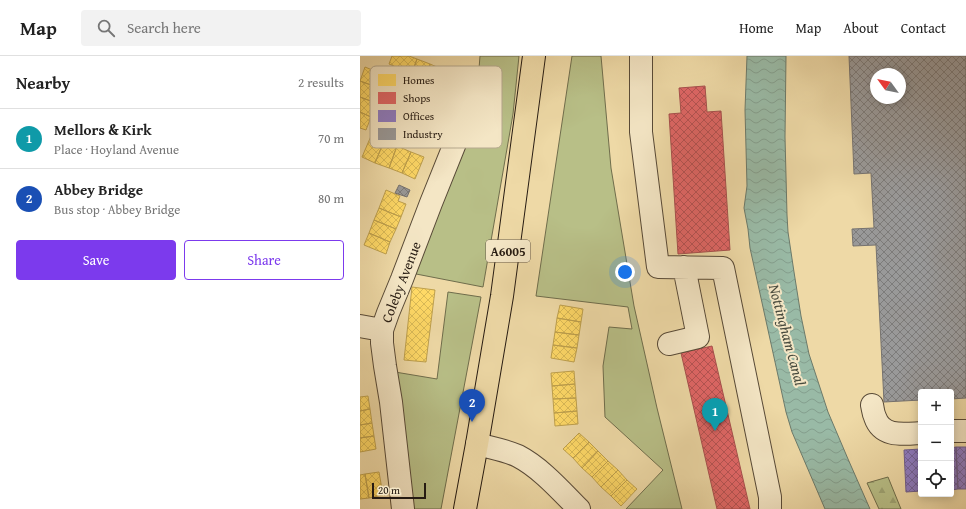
<!DOCTYPE html>
<meta charset="utf-8">
<style>
:root{--surface:#fff;--page:#f2f2f2;--text:#222;--muted:#767676;--line:#e0e0e0;--accent:#7c3aed}
body{margin:0;font-family:"Gentium Book Plus",serif;background:var(--page);color:var(--text)}
.controls{position:absolute;right:12px;bottom:12px;display:grid;overflow:hidden;border-radius:4px;box-shadow:0 2px 10px #0003}
.controls button{width:36px;height:36px;display:grid;place-items:center;padding:0;border:0;border-bottom:1px solid var(--line);background:var(--surface);color:var(--text);font:20px sans-serif}
.compass{position:absolute;left:510px;top:12px;width:36px;height:36px;border-radius:50%;background:var(--surface);box-shadow:0 2px 10px #0003;rotate:303deg}
.scale{position:absolute;left:12px;bottom:10px;width:54px;box-sizing:border-box;padding-left:4px;border:2px solid #261b12;border-top:0;font-size:11px;line-height:14px;white-space:nowrap;color:#261b12;-webkit-text-stroke:3px #f4e6c5;paint-order:stroke}
.you{position:absolute;left:265px;top:216px;width:14px;height:14px;margin:-10px;border:3px solid #fff;border-radius:50%;background:#1a73e8;box-shadow:0 0 0 6px #1a73e833}
.badge{display:grid;place-items:center;width:26px;height:26px;border-radius:50%;background:var(--accent);color:#fff;font-size:13px;font-weight:700}
.pin{position:absolute;translate:-50% -33px;filter:drop-shadow(0 1px 2px #0008)}
.pin::after{content:'';position:absolute;top:21px;width:14px;height:12px;background:inherit;clip-path:polygon(0 0,100% 0,50% 100%)}
.list{margin:0;padding:0;list-style:none}
h2{display:flex;justify-content:space-between;align-items:center;height:52px;margin:0;padding:0 16px;font-size:17px}
h2 small{font-size:13px;font-weight:400;color:var(--muted)}
.list li{display:grid;grid-template-columns:26px 1fr auto;gap:12px;align-items:center;box-sizing:border-box;height:60px;padding:0 16px;border-top:1px solid var(--line)}
.list b{display:block;font-size:15px;white-space:nowrap}
.list p{margin:0;font-size:13px;white-space:nowrap;color:var(--muted)}
.list em{font-size:13px;font-style:normal;color:var(--muted)}
.actions{display:flex;gap:8px;padding:12px 16px}
.actions a{flex:1;padding:9px 0;border:1px solid var(--accent);border-radius:4px;text-align:center;font-size:14px;color:var(--accent)}
.actions .main{background:var(--accent);color:#fff}
.icon{flex:none;width:22px;height:22px;fill:none;stroke:currentColor;stroke-width:2;stroke-linecap:round;stroke-linejoin:round}
.map{position:relative;flex:none;width:606px;height:453px;overflow:hidden}
header{display:flex;align-items:center;gap:24px;box-sizing:border-box;height:56px;padding:0 20px;background:var(--surface);border-bottom:1px solid var(--line)}
header strong{font-size:19px}
nav{display:flex;gap:22px;margin-inline-start:auto;font-size:14px}
.search{width:280px;height:36px;background:var(--page);display:flex;align-items:center;gap:10px;box-sizing:border-box;padding:0 14px;border-radius:4px;color:var(--muted);font-size:15px}
main{display:flex}
aside{flex:1;background:var(--surface)}
.map>svg:first-child{display:block}
.green{fill:#b8bf87;stroke:#6f6d4c}
.forest{fill:url(#forest-firs);stroke:#6f6d4c}
.water{fill:url(#water-waves);stroke:#6b7a6b}
.homes{fill:url(#homes-cross-hatch);stroke:#bea04d}
.shops{fill:url(#shops-cross-hatch);stroke:#a8504d}
.offices{fill:url(#offices-cross-hatch);stroke:#6f5f8e}
.industry{fill:url(#industry-cross-hatch);stroke:#767370;fill-rule:evenodd}
.lines{fill:none;stroke-linecap:round;stroke-linejoin:round}
.minor-casing{stroke:#584a37;stroke-width:24}
.major-casing{stroke:#261b12;stroke-width:24}
.minor{stroke:#f4e6c5;stroke-width:22}
.major{stroke:#eed9a6;stroke-width:22}
.labels{text-anchor:middle;stroke-width:4;stroke-linejoin:round;paint-order:stroke}
.shield{fill:#f4e6c5;stroke:#645848;stroke-width:1}
.shield-label{font-size:13px;font-weight:bold;fill:#261b12}
.street-label{font-size:14px;fill:#261b12;stroke:#f4e6c5}
.water-label{font-size:15px;font-style:italic;fill:#484b3e;stroke:#f4e6c5}
.key{fill:#f4e6c5;stroke:#b6a98f;stroke-width:1}
.key-label{font-size:11px;fill:#261b12}
</style>
<header>
<strong>Map</strong>
<div class="search"><svg class="icon" aria-label="search" viewBox="0 0 24 24"><circle cx="10" cy="10" r="6"/><path d="M15 15l6 6"/></svg>Search here</div>
<nav><a>Home</a><a>Map</a><a>About</a><a>Contact</a></nav>
</header>
<main>
<aside>
<h2>Nearby<small>2 results</small></h2>
<ul class="list">
<li><span class="badge" style="background:#0f9aa8">1</span><div><b>Mellors &amp; Kirk</b><p>Place · Hoyland Avenue</p></div><em>70 m</em></li>
<li><span class="badge" style="background:#1a4fb4">2</span><div><b>Abbey Bridge</b><p>Bus stop · Abbey Bridge</p></div><em>80 m</em></li>
</ul>
<div class="actions"><a class="main">Save</a><a>Share</a></div>
</aside>
<div class="map">
<svg width="606" height="453" viewBox="0 0 606 453">
<defs>
<pattern id="forest-firs" width="22" height="20" patternUnits="userSpaceOnUse"><rect width="22" height="20" fill="#b8bf87"/><path d="M5 1l3.5 6h-7zM16 11l3.5 6h-7z" fill="#9ea474"/></pattern>
<pattern id="water-waves" width="16" height="10" patternUnits="userSpaceOnUse"><rect width="16" height="10" fill="#99baa6"/><path d="M0 5q4-4 8 0t8 0" fill="none" stroke="#849f8e"/></pattern>
<pattern id="homes-cross-hatch" width="8" height="8" patternUnits="userSpaceOnUse"><rect width="8" height="8" fill="#ffd966"/><path d="M0 0l8 8M0 8l8-8" fill="none" stroke="#daba57"/></pattern>
<pattern id="shops-cross-hatch" width="8" height="8" patternUnits="userSpaceOnUse"><rect width="8" height="8" fill="#e06666"/><path d="M0 0l8 8M0 8l8-8" fill="none" stroke="#b55353"/></pattern>
<pattern id="offices-cross-hatch" width="8" height="8" patternUnits="userSpaceOnUse"><rect width="8" height="8" fill="#8e7cc3"/><path d="M0 0l8 8M0 8l8-8" fill="none" stroke="#74659d"/></pattern>
<pattern id="industry-cross-hatch" width="8" height="8" patternUnits="userSpaceOnUse"><rect width="8" height="8" fill="#999"/><path d="M0 0l8 8M0 8l8-8" fill="none" stroke="#7d7c7b"/></pattern>
</defs>
<rect width="100%" height="100%" fill="#eed9a6"/>
<filter id="stains"><feTurbulence type="fractalNoise" baseFrequency=".005" numOctaves="4"/><feColorMatrix values="0 0 0 0 .2 0 0 0 0 .09 0 0 0 0 .02 0 0 0 .5 -.17"/></filter>
<radialGradient id="worn" r=".72"><stop offset=".6" stop-color="#630" stop-opacity="0"/><stop offset="1" stop-color="#630" stop-opacity=".3"/></radialGradient>
<path class="green" d="M 120,0 L 159,0 L 153,58 L 123,231 L 51,217 L 116,51 Z
M 212,0 L 241,0 L 251,112 L 274,250 L 297,352 L 322,453 L 266,453 L 303,414 L 245,361 L 243,310 L 249,271 L 272,273 L 268,251 L 176,240 Z
M 88,236 L 121,241 L 81,453 L 51,453 L 35,316 L 77,323 Z"/>
<path class="forest" d="M 528,421 L 541,453 L 519,453 L 507,427 Z"/>
<path class="water" d="M 387,0 L 426,0 L 425,81 L 427,159 L 428,176 L 434,216 L 441,260 L 449,298 L 468,356 L 488,403 L 510,453 L 465,453 L 432,376 L 426,356 L 390,192 L 388,173 L 384,152 L 387,130 L 385,54 Z"/>
<path class="homes" d="M 32,0 L 49,0 L 57,3 L 49,25 L 35,20 L 38,12 L 29,8 Z
M 57,3 L 70,8 L 62,30 L 49,25 Z
M 70,8 L 84,14 L 75,35 L 62,30 Z
M 5,11 L 27,20 L 22,33 L 0,25 Z
M 0,25 L 22,33 L 16,47 L 0,41 Z
M 0,41 L 16,47 L 11,61 L 0,56 Z
M 0,56 L 11,61 L 6,74 L 0,72 Z
M 11,80 L 24,85 L 15,107 L 2,101 Z
M 24,85 L 37,90 L 29,112 L 15,107 Z
M 37,90 L 51,96 L 42,117 L 29,112 Z
M 51,96 L 64,101 L 55,123 L 42,117 Z
M 26,134 L 40,140 L 38,145 L 46,148 L 41,161 L 19,152 Z
M 19,152 L 41,161 L 36,173 L 14,164 Z
M 14,164 L 36,173 L 30,186 L 9,177 Z
M 9,177 L 30,186 L 26,198 L 4,189 Z
M 52,231 L 75,234 L 66,306 L 44,304 Z
M 200,249 L 223,253 L 221,266 L 197,262 Z
M 197,262 L 221,266 L 219,279 L 195,276 Z
M 195,276 L 219,279 L 217,292 L 193,289 Z
M 193,289 L 217,292 L 214,306 L 191,302 Z
M 214,315 L 215,328 L 192,330 L 191,317 Z
M 215,328 L 216,342 L 193,343 L 192,330 Z
M 8,340 L 10,353 L 0,355 L 0,341 Z
M 216,342 L 217,355 L 194,357 L 193,343 Z
M 10,353 L 12,367 L 0,369 L 0,355 Z
M 217,355 L 218,368 L 195,370 L 194,357 Z
M 12,367 L 14,380 L 0,382 L 0,369 Z
M 219,377 L 229,386 L 213,402 L 203,393 Z
M 14,380 L 16,393 L 0,396 L 0,382 Z
M 229,386 L 238,395 L 222,412 L 213,402 Z
M 238,395 L 248,405 L 232,421 L 222,412 Z
M 248,405 L 258,414 L 241,431 L 232,421 Z
M 258,414 L 267,424 L 251,440 L 241,431 Z
M 19,416 L 23,439 L 9,442 L 5,418 Z
M 5,418 L 9,442 L 0,443 L 0,419 Z
M 267,424 L 277,433 L 261,450 L 251,440 Z"/>
<path class="shops" d="M 345,30 L 347,56 L 361,55 L 370,194 L 318,198 L 309,58 L 321,57 L 319,32 Z
M 352,290 L 390,453 L 357,453 L 321,297 Z"/>
<path class="offices" d="M 596,391 L 598,433 L 591,434 L 591,392 Z
M 596,391 L 606,391 L 606,433 L 598,433 Z
M 561,393 L 561,435 L 546,436 L 544,394 Z"/>
<path class="industry" d="M 489,0 L 606,0 L 606,342 L 591,343 L 591,336 L 561,336 L 561,344 L 524,346 L 516,189 L 493,190 L 492,173 L 514,172 L 511,117 L 494,118 ZM 516,18 L 540,18 L 540,42 L 516,42 Z
M 39,129 L 50,134 L 47,141 L 35,137 Z"/>
<g class="lines">
<g class="minor-casing">
<path id="minor" d="M 281,0 L 281,76 L 298,211 L 363,212 L 410,441 L 410,453
M 0,270 L 22,274
M 309,288 L 338,281 L 324,211
M 512,349 C 513,353 513,357 515,361 C 522,382 544,378 561,377
M 591,375 L 606,375
M 117,388 C 131,392 145,394 158,400 C 181,412 201,435 219,453
M 43,453 L 31,346 L 25,310 L 22,287 L 22,274 L 28,257 L 42,223 L 71,147 L 108,55"/>
</g>
<g class="major-casing">
<path id="major" d="M 105,453 L 117,388 L 142,240 L 174,0"/>
</g>
<use href="#minor" class="minor"/>
<use href="#major" class="major"/>
</g>
<g class="labels">
<rect class="shield" x="126" y="184" width="44" height="22" rx="3"/>
<g class="shield-label">
<text x="148" y="200">A6005</text>
</g>
<g class="street-label">
<text transform="translate(41 226) rotate(-69)" y="5">Coleby Avenue</text>
</g>
<g class="water-label">
<text transform="translate(427 279) rotate(75)" y="5">Nottingham Canal</text>
</g>
</g>
<rect x="10" y="10" width="132" height="82" rx="6" class="key"/>
<rect x="18" y="18" width="18" height="12" fill="#ffd966"/>
<rect x="18" y="36" width="18" height="12" fill="#e06666"/>
<rect x="18" y="54" width="18" height="12" fill="#8e7cc3"/>
<rect x="18" y="72" width="18" height="12" fill="#999"/>
<g class="key-label">
<text x="43" y="28">Homes</text>
<text x="43" y="46">Shops</text>
<text x="43" y="64">Offices</text>
<text x="43" y="82">Industry</text>
</g>
<rect width="100%" height="100%" filter="url(#stains)"/>
<rect width="100%" height="100%" fill="url(#worn)"/>
</svg>
<div class="controls">
<button>+</button>
<button>−</button>
<button><svg class="icon" aria-label="locate" viewBox="0 0 24 24"><circle cx="12" cy="12" r="6"/><path d="M12 2v4M12 18v4M2 12h4M18 12h4"/></svg></button>
</div>
<svg class="compass" viewBox="-18 -18 36 36"><path d="M0-13l5 13h-10z" fill="#e53935"/><path d="M0 13l5-13h-10z" fill="#767676"/></svg>
<div class="scale">20 m</div>
<div class="you"></div>
<div class="pin badge" style="left:355px;top:375px;background:#0f9aa8">1</div>
<div class="pin badge" style="left:112px;top:366px;background:#1a4fb4">2</div>
</div>
</main>
